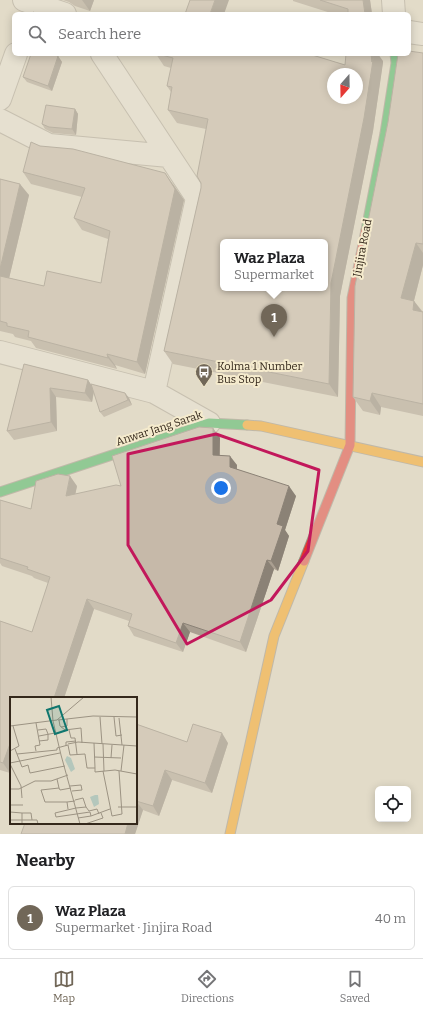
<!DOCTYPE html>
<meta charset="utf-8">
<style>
:root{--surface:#fff;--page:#f6f6f6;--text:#202124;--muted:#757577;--line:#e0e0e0;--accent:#716758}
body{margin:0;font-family:Bitter,serif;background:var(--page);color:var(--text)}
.controls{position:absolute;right:12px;bottom:12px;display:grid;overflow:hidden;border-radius:6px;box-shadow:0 2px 10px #0003}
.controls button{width:36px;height:36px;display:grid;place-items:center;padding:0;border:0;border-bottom:1px solid var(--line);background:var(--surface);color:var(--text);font:20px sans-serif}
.compass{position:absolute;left:327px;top:68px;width:36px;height:36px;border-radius:50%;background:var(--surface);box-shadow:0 2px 10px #0003;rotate:200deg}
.you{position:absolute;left:221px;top:488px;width:14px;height:14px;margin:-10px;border:3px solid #fff;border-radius:50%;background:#1a73e8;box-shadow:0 0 0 6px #1a73e833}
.badge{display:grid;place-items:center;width:26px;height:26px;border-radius:50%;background:var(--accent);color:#fff;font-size:13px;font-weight:700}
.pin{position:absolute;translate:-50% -33px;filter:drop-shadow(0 1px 2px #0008)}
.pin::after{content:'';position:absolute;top:21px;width:14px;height:12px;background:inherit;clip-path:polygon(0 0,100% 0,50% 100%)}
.popup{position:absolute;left:220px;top:239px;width:108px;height:52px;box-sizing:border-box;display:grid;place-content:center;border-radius:6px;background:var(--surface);filter:drop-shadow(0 1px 3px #0005);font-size:13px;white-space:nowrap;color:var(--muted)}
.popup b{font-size:15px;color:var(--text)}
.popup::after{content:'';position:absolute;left:50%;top:100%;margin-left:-8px;border:8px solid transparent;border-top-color:var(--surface)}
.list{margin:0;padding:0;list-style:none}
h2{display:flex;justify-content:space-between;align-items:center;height:52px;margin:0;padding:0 16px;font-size:17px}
h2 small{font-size:13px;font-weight:400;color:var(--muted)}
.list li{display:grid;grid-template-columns:26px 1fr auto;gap:12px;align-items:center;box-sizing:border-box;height:64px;margin:0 8px 8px;padding:0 8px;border:1px solid var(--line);border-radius:6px}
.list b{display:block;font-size:15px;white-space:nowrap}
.list p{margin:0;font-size:13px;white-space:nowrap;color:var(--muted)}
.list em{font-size:13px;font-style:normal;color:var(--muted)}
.icon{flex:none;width:22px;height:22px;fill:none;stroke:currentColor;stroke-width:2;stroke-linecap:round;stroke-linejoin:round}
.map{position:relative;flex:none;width:423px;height:834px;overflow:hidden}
.search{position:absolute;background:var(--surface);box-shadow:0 2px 10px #0003;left:12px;right:12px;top:12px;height:44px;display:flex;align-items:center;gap:10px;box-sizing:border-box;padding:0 14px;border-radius:6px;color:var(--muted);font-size:15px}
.sheet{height:124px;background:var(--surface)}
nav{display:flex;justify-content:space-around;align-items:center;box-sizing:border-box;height:56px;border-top:1px solid var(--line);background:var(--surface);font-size:11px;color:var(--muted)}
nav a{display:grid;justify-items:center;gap:2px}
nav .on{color:var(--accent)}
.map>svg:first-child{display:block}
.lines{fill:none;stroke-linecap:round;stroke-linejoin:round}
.street-casing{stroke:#a7a092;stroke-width:24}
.fast-casing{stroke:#968f82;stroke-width:11}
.slow-casing{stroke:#968f82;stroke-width:11}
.jam-casing{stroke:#968f82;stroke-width:11}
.street{stroke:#eae6da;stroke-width:22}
.fast{stroke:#30b455;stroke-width:9}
.slow{stroke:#ff9f0a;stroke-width:9}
.jam{stroke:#e5322d;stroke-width:9}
.wall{fill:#aa9f91}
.shaded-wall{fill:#8b8276}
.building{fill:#c6b9a9;stroke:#8b8276;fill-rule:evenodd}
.marked{fill:none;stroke:#c2185b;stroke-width:3;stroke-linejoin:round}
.labels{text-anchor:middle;stroke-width:4;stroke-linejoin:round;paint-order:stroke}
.street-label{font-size:11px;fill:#34281b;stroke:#f5ebcd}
.poi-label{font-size:11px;fill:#34281b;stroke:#f5ebcd;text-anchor:start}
.inset-road{fill:none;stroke:#9c9383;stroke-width:1}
.view{fill:#0f766e;fill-opacity:0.15;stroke:#0f766e;stroke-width:2}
.inset-edge{fill:none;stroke:#34281b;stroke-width:2}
</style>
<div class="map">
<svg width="423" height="834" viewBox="0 0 423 834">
<rect width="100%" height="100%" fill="#e2dbc8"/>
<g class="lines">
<g class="street-casing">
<path id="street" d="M 24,0 L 65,14
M 393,0 L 394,14
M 409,32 L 423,34
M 102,54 L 197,198 L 154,392
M 0,99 L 16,54
M 0,120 L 49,145 L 169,156
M 0,352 L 154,392 L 209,423"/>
</g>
<g class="fast-casing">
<path id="fast" d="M 366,230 L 385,133 L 396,63 L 395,54
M 0,492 L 209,423 L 247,425"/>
</g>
<g class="slow-casing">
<path id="slow" d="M 247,425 L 261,426 L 423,462
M 230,834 L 274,636 L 304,561"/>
</g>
<g class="jam-casing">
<path id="jam" d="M 304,561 L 350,445 L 352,298 L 366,230"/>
</g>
<use href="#street" class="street"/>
<use href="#fast" class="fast"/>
<use href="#slow" class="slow"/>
<use href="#jam" class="jam"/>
</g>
<path class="wall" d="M 63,0 L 94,0 L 90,11 L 75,6 L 69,2 Z
M 293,0 L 370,0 L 372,14 L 334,14 L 293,1 Z
M 423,53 L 423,265 L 414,301 L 423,312 L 423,416 L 381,407 L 380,415 L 363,411 L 353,397 Z
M 156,54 L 309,54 L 345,65 L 383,61 L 373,131 L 340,296 L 338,397 L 173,364 L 164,351 L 201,188 L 206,129 L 177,123 L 168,110 L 171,92 L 167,86 L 171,68 L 164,66 Z
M 58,56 L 62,62 L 52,91 L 27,82 L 23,77 Z
M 75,109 L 78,114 L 76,135 L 53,133 L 45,129 L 42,124 Z
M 40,146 L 173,184 L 184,200 L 145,374 L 115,365 L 117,369 L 36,348 L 31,341 L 15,337 L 13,334 L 0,331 L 0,179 L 29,195 L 9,278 L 44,286 L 101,283 L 108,239 L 82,230 L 74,218 L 82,197 L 31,184 L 23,172 Z
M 24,364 L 88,380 L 92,386 L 125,393 L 129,398 L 132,405 L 104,417 L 100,412 L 94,392 L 92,402 L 56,397 L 57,431 L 14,440 L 7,431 Z
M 213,428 L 220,438 L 220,455 L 237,465 L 237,469 L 296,496 L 285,530 L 289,536 L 278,571 L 274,569 L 246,652 L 190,632 L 183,652 L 134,636 L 128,626 L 129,621 L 94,609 L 64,698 L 11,698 L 11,771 L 10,773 L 0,770 L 0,621 L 32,632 L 48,583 L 34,578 L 32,576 L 2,566 L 0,563 L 0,500 L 31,509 L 77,486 L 75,494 L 121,486 Z
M 136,724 L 187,742 L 228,743 L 212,793 L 172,780 L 159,816 L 143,810 L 135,834 L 21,834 L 136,823 Z"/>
<path class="shaded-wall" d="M 82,0 L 94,0 L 90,11 Z
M 215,0 L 229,0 L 224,14 L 210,14 Z
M 363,0 L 370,0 L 372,14 L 365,14 Z
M 371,54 L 378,54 L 383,61 L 383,63 L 373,131 L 340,296 L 338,397 L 329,384 L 331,283 Z
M 58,56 L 62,62 L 52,91 L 48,86 Z
M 75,109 L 78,114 L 76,135 L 72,129 Z
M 165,173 L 184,200 L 145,374 L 137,362 Z
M 20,184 L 29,195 L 7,287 L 0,278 L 0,269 Z
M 416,243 L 423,253 L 423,265 L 411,312 L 401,298 Z
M 414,301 L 423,313 L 413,310 Z
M 107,354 L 115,365 L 117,369 L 108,358 Z
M 88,380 L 94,389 L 92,402 L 85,393 Z
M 50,388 L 56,397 L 57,431 L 51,422 Z
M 125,393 L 129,398 L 132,405 L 128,400 Z
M 372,393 L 381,407 L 380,415 L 370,401 Z
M 213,428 L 220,438 L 219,465 L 213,455 Z
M 230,456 L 237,465 L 236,477 L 230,467 Z
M 70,476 L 77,486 L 73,506 L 66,496 Z
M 289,486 L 296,496 L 285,530 L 289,536 L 278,571 L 271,561 L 277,524 Z
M 267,560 L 274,569 L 246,652 L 240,642 Z
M 87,599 L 94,609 L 64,698 L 54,698 Z
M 183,623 L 190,632 L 183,652 L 176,643 Z
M 222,733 L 228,743 L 212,793 L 205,783 Z
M 11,741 L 11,771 L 10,773 L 3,763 Z
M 165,770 L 172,780 L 159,816 L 153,806 Z
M 136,801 L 143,810 L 135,834 L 125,834 L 128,823 L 136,823 Z"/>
<path class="building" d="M 190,0 L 215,0 L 210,14 L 185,14 Z
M 320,0 L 363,0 L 365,14 L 348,14 L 348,9 Z
M 33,12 L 38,14 L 32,14 Z
M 409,51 L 423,53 L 423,244 L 416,243 L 401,298 L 414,301 L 413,310 L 423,312 L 423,404 L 372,393 L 370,401 L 353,397 L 355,286 L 388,122 L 398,54 L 409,54 Z
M 31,54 L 51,54 L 58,56 L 48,86 L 23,77 Z
M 158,54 L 309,54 L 345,65 L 346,54 L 371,54 L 372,62 L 373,54 L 374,54 L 364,118 L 331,283 L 329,384 L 164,351 L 201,188 L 201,183 L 197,176 L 208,119 L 168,110 L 172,87 L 167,86 L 173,58 ZM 333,74 L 357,74 L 357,98 L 333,98 ZM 223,242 L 325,242 L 325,288 L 223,288 Z
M 46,105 L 75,109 L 72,129 L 49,127 L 42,124 Z
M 31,142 L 40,146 L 73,149 L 165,173 L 175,189 L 137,362 L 107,354 L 108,358 L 28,337 L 29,331 L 7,326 L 7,323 L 0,321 L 0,276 L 44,286 L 47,271 L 101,283 L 110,231 L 74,218 L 85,188 L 23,172 Z
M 0,179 L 20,184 L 0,269 Z
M 24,364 L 88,380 L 85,393 L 50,388 L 51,422 L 7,431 Z
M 91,384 L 125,393 L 128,400 L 100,412 Z
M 199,427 L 213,428 L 213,455 L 230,456 L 230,467 L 289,486 L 277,524 L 283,526 L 271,561 L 267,560 L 240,642 L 183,623 L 176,643 L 128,626 L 132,614 L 87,599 L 54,698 L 11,698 L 11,741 L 3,763 L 0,762 L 0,621 L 32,632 L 50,577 L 27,569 L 28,567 L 0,558 L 0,500 L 31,509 L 36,481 L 58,474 L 70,476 L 66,496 L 116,485 L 121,486 L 112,456 Z
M 136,724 L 187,742 L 193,724 L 222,733 L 205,783 L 165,770 L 153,806 L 136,801 Z
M 25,823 L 128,823 L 125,834 L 21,834 Z"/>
<path d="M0 0H423V834H0ZM 216,434 L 319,470 L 308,551 L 271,600 L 187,644 L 128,545 L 128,454 Z" fill="#e2dbc8" fill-opacity=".55" fill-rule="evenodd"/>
<path class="marked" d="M 216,434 L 319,470 L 308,551 L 271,600 L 187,644 L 128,545 L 128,454 Z"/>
<defs>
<g id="bus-pin" transform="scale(0.9)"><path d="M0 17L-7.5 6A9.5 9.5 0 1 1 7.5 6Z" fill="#716758" stroke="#f5ebcd"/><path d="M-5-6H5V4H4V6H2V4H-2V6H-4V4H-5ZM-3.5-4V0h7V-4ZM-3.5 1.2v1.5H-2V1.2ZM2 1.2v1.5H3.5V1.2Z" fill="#fff"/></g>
</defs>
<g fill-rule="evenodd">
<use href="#bus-pin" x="204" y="372"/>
</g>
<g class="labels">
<g class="street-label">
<text transform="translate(362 248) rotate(-79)" y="4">Jinjira Road</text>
<text transform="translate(159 428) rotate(-18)" y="4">Anwar Jang Sarak</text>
</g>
<g class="poi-label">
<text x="217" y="370">Kolma 1 Number<tspan x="217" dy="13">Bus Stop</tspan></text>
</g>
</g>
<g transform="translate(10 697)">
<rect width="127" height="127" fill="#e2dbc8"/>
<path d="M 57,59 L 61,61 L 65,72 L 61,75 L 55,63 ZM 85,98 L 88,98 L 89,107 L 84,110 L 80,100 Z" fill="#b4c7bc"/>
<path class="inset-road" d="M 41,0 L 43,24 L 51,58 L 70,127M 90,20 L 92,47M 104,20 L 106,39 L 112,38M 109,21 L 112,48M 48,23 L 83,19 L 127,20M 49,23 L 50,29 L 55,33 L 71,31 L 72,46M 0,29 L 47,23 L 74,0M 51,30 L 57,29 L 57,22M 28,33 L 36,32 L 38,37 L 38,43 L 29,44M 59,33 L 61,41 L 65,41 L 67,57M 29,39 L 45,36M 84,46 L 85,71M 58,47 L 68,45 L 127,49M 93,47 L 94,74M 56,49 L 56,45 L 66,44M 5,52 L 12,70 L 18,68 L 20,76 L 55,69M 0,54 L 9,49 L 3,29M 26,54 L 25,49 L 30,48 L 26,26M 7,57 L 47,53 L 47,51 L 58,48 L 60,58 L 75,57 L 77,71 L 85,71 L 85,75 L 105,73 L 127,77M 84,60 L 111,61M 101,61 L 102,48M 0,66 L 50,56M 0,67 L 11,89 L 12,101M 93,74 L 102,119 L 112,117 L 109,74M 111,74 L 114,48M 47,82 L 49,91 L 31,93 L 35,105 L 57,105M 60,89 L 71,88 L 72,93 L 62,94M 49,91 L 50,93 L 61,91M 0,92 L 9,92 L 25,84 L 41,84 L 58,78M 65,103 L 73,101 L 76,110 L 66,111M 0,108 L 13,108M 76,110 L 79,114 L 87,112 L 89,117M 108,110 L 127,110M 66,111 L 45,116 L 46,120 L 80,115 L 81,119 L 100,112M 58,112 L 57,105 L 65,104M 0,115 L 12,116 L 12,127M 12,116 L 21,116 L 22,123M 68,121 L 81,119M 0,123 L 27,123 L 28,127M 75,127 L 93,121 L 91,116"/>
<path class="view" d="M 49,9 L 57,33 L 45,37 L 37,13 Z"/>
<rect width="127" height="127" class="inset-edge"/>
</g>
</svg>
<div class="controls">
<button><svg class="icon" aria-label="locate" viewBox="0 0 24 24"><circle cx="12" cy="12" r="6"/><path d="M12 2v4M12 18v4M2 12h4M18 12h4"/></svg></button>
</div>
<svg class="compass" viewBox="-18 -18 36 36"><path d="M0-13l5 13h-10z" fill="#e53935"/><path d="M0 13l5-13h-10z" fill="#757577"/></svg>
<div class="you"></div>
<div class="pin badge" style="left:274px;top:337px">1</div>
<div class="popup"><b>Waz Plaza</b>Supermarket</div>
<div class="search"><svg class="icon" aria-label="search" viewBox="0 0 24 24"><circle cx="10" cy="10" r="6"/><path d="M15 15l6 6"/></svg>Search here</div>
</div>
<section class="sheet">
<h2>Nearby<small></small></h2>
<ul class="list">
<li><span class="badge">1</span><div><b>Waz Plaza</b><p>Supermarket · Jinjira Road</p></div><em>40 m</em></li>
</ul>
</section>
<nav>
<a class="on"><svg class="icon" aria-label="map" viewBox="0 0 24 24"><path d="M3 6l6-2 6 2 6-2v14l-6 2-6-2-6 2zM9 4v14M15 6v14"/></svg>Map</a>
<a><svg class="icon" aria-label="directions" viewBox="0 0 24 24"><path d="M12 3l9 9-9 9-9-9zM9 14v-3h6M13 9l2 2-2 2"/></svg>Directions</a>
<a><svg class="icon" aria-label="saved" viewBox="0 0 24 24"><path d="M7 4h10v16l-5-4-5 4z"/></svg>Saved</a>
</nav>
